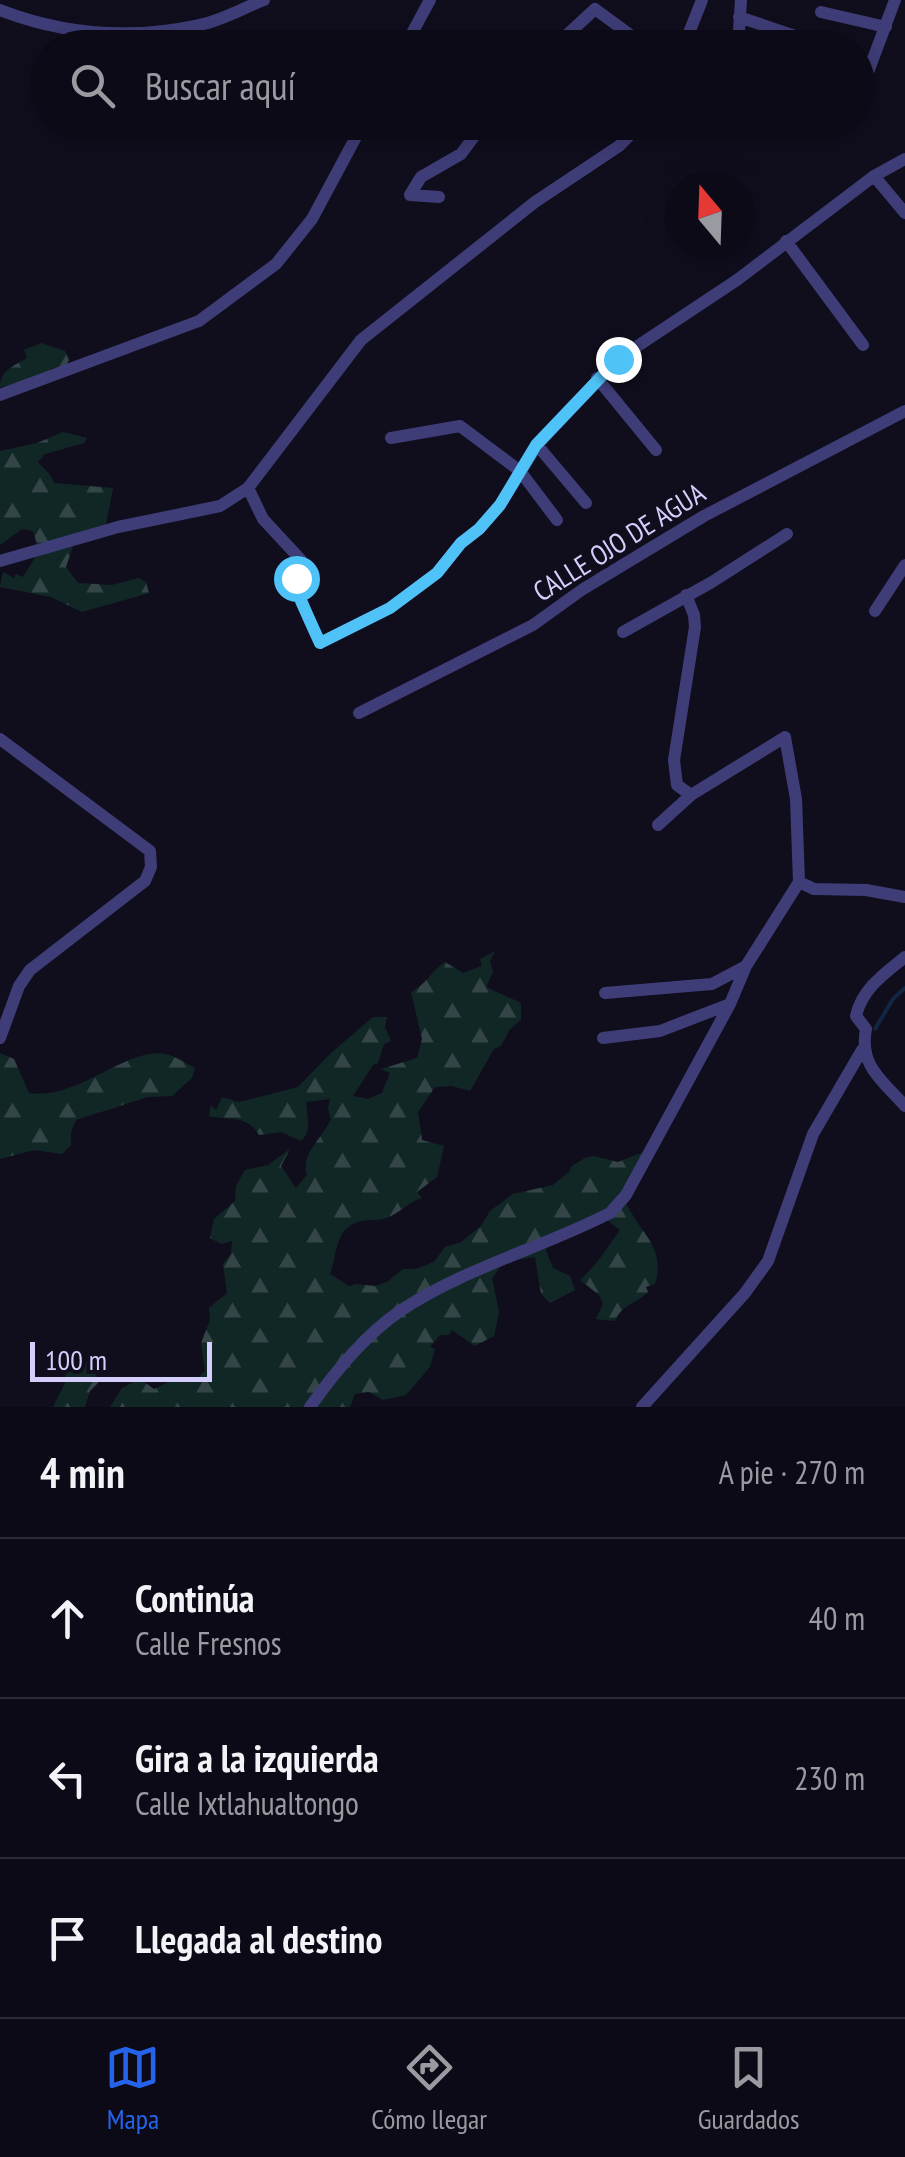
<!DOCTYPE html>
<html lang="es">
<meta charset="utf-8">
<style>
:root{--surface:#0c0a16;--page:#1a1823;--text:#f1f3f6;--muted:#9a9aa1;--line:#2c2b35;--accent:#2563eb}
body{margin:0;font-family:"PT Sans Narrow",sans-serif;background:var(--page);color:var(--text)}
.compass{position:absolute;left:665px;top:170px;width:90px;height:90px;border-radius:50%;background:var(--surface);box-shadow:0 5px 25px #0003;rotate:341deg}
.scale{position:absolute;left:30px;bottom:25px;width:182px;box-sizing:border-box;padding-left:10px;border:5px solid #d3cefb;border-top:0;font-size:28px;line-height:35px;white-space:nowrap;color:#d3cefb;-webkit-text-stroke:8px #100e1d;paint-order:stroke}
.stop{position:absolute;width:30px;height:30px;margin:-22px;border:8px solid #4fc3f7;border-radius:50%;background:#fff}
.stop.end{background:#4fc3f7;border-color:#fff;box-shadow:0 2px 10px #0008}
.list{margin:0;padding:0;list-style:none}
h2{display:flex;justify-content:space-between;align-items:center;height:130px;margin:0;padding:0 40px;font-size:42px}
h2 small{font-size:32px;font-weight:400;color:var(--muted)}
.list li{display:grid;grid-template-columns:65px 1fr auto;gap:30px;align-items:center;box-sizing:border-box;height:160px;padding:0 40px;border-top:2px solid var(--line)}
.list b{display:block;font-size:38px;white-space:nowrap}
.list p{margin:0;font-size:32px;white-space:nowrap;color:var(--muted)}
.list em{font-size:32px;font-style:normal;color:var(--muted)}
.icon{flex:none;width:55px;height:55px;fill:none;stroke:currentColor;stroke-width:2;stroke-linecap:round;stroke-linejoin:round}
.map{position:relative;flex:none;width:905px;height:1407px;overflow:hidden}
.search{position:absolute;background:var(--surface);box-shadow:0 5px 25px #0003;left:30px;right:30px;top:30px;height:110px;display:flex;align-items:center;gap:25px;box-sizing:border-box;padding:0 35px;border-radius:55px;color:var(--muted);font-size:38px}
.sheet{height:610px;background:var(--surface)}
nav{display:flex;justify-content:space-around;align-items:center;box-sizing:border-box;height:140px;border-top:2px solid var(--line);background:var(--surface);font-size:28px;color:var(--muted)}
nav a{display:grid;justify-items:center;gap:5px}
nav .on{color:var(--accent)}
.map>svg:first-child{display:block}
.forest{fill:url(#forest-firs)}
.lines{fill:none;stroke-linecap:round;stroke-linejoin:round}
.stream{stroke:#122642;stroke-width:4}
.street{stroke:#3f3d78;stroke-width:12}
.route{stroke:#4fc3f7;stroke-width:12}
.labels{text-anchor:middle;stroke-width:10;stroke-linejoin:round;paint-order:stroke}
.street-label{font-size:28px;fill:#d3cefb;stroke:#100e1d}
</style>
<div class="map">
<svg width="905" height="1407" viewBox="0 0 905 1407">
<defs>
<pattern id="forest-firs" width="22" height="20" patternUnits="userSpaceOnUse" patternTransform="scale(2.5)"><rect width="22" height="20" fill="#112726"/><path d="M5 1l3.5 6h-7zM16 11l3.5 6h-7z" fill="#334546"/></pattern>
</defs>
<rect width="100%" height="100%" fill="#100e1d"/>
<path class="forest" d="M 41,343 L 65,351 L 69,360 L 65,368 L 53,368 L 32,382 L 0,387 C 0,370 14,366 27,358 L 24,350 Z
M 63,432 L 87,438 L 84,443 L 45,454 L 38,462 L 51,476 L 54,483 L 113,488 L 105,529 L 74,543 L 66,567 L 78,583 L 112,585 L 138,578 L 146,582 L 149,593 L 82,612 L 51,597 L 0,587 L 3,572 L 14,578 L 16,574 L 23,577 L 39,551 L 33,531 L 22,529 L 0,545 L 0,451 L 37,443 Z
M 495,951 L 490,961 L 493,972 L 486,987 L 521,1003 L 521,1020 L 510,1029 L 501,1046 L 494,1049 L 470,1091 L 452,1086 L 435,1087 L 418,1112 L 422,1140 L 444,1146 L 437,1177 L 417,1192 L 422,1198 C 408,1202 399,1214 386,1218 C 379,1221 369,1219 361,1221 C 334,1228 338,1252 330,1274 L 349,1286 L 356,1284 L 375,1286 L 387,1282 L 403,1269 L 416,1269 L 434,1262 L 445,1247 L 461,1242 L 481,1226 L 490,1211 L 513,1194 L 553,1185 L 569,1172 L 572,1166 L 585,1158 L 594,1156 L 618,1162 L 644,1152 L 623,1195 C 636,1233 667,1243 655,1284 L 646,1287 L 648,1292 C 636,1304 622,1304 615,1321 L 596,1319 L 603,1304 L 599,1295 L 580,1280 C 597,1265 607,1248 620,1230 L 607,1220 L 591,1216 L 548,1238 L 546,1251 L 553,1268 L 570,1276 L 575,1290 L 550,1303 L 541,1294 L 535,1257 L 504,1262 L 492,1278 L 499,1312 L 494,1336 L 475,1346 L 452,1330 L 449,1335 L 440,1335 L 430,1347 L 435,1349 L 430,1367 L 406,1395 L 383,1400 L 369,1392 L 355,1394 L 350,1407 L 110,1407 L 122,1388 L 140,1379 L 154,1389 L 179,1377 L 197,1379 L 205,1371 L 201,1343 L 210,1320 L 209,1308 L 227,1293 L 223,1264 L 231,1254 L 232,1241 L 221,1244 L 210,1238 L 214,1219 L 235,1201 L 236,1186 L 245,1170 L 268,1165 L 290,1149 L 281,1166 L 296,1188 L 307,1175 C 300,1154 323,1138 331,1119 L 328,1109 L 330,1099 L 306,1102 C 307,1116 312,1131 301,1141 L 281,1132 L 259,1135 C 246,1114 231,1121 209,1116 L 211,1105 L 216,1110 L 222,1097 L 239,1102 L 298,1087 L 331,1053 L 373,1017 L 387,1017 L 385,1027 L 391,1041 L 384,1044 L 378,1063 L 373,1065 L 353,1096 L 368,1099 L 382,1093 L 390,1073 L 381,1069 L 417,1058 L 422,1039 L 411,992 C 430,981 431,971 445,962 L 463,973 L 482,966 L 480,959 Z
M 0,1053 L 14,1059 L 29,1093 C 78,1101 125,1047 166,1054 C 175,1056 187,1064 195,1068 L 192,1078 L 172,1096 L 148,1097 L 76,1120 L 71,1132 L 71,1145 L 62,1154 L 34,1150 L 0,1159 Z
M 78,1362 L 90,1362 L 99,1382 L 90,1391 L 85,1407 L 53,1407 L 65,1383 L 66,1370 Z"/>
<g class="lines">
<path class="stream" d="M 875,1029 L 893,999 L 905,988"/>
<path class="street" d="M 0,10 C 65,35 130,40 199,25 C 221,21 243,8 264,0
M 821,12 L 886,27
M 739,17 L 813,42
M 739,31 L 741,0
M 404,48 L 430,0
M 553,48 L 595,9 L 648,48
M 683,48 L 702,0
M 858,99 L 895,0
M 874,176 L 905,213
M 439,197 L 410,195 L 421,177 L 461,154 L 485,122
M 786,241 L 863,345
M 597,378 L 656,450
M 0,395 L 199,321 L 276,264 L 312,219 L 364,122
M 391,438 L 460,426 L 520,471 L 557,520
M 537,445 L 586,503
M 248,488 L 263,519 L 301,560 C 293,591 307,615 320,643 L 390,608 L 437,573 L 461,543 L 479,529 L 500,505 L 537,445 L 618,359 L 737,280 L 874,176 L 905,159
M 0,561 L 118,527 L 220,506 L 248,488 L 361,340 L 535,202 L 619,146 L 643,122
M 686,595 L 694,615 L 695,627 L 674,760 L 677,785 L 691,795
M 875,611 L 905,565
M 623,632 L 712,582 L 787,534
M 359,713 L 533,625 L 583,589 L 704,516 L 905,411
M 0,739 L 150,851 L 151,867 L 145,881 L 30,970 L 19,986 L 0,1038
M 658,825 L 691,795 L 785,737 L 796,799 L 799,882 L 814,889 L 866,890 L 905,897
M 905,957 C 884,974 862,989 856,1016 L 866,1029 C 859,1066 882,1080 905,1106
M 605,993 L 712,984 L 746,966 L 799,882
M 603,1038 L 660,1031 L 730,1004 L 746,966
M 310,1407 C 335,1372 364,1336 400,1311 C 464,1268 542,1248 610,1213 L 626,1195 L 730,1004
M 642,1407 L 745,1293 L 768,1261 L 813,1134 L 862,1050"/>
</g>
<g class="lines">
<path class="route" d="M 296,578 L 301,601 L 320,643 L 390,608 L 437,573 L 461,543 L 479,529 L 500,505 L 536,445 L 618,359"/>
</g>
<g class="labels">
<g class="street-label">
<text transform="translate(619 542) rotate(-32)" y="10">CALLE OJO DE AGUA</text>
</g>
</g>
</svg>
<svg class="compass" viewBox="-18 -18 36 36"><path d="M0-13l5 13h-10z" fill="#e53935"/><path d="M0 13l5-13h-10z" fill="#9a9aa1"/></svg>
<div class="scale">100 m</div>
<div class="stop" style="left:296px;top:578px"></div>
<div class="stop end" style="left:618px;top:359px"></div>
<div class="search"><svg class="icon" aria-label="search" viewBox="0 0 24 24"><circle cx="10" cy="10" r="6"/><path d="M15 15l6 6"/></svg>Buscar aquí</div>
</div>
<section class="sheet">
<h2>4 min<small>A pie · 270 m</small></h2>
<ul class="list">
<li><svg class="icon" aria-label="ahead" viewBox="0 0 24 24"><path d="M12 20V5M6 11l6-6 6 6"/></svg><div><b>Continúa</b><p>Calle Fresnos</p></div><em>40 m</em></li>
<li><svg class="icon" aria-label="left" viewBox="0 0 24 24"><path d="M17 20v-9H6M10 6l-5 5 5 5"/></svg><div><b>Gira a la izquierda</b><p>Calle Ixtlahualtongo</p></div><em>230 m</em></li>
<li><svg class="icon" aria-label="arrive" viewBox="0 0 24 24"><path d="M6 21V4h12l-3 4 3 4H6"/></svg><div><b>Llegada al destino</b></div></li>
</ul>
</section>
<nav>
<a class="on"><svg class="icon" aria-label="map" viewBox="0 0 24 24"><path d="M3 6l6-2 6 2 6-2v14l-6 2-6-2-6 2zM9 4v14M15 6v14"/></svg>Mapa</a>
<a><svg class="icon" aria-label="directions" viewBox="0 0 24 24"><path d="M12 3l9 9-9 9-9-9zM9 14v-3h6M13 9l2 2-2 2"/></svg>Cómo llegar</a>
<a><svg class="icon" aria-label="saved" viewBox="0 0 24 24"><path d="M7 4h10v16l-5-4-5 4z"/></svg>Guardados</a>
</nav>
